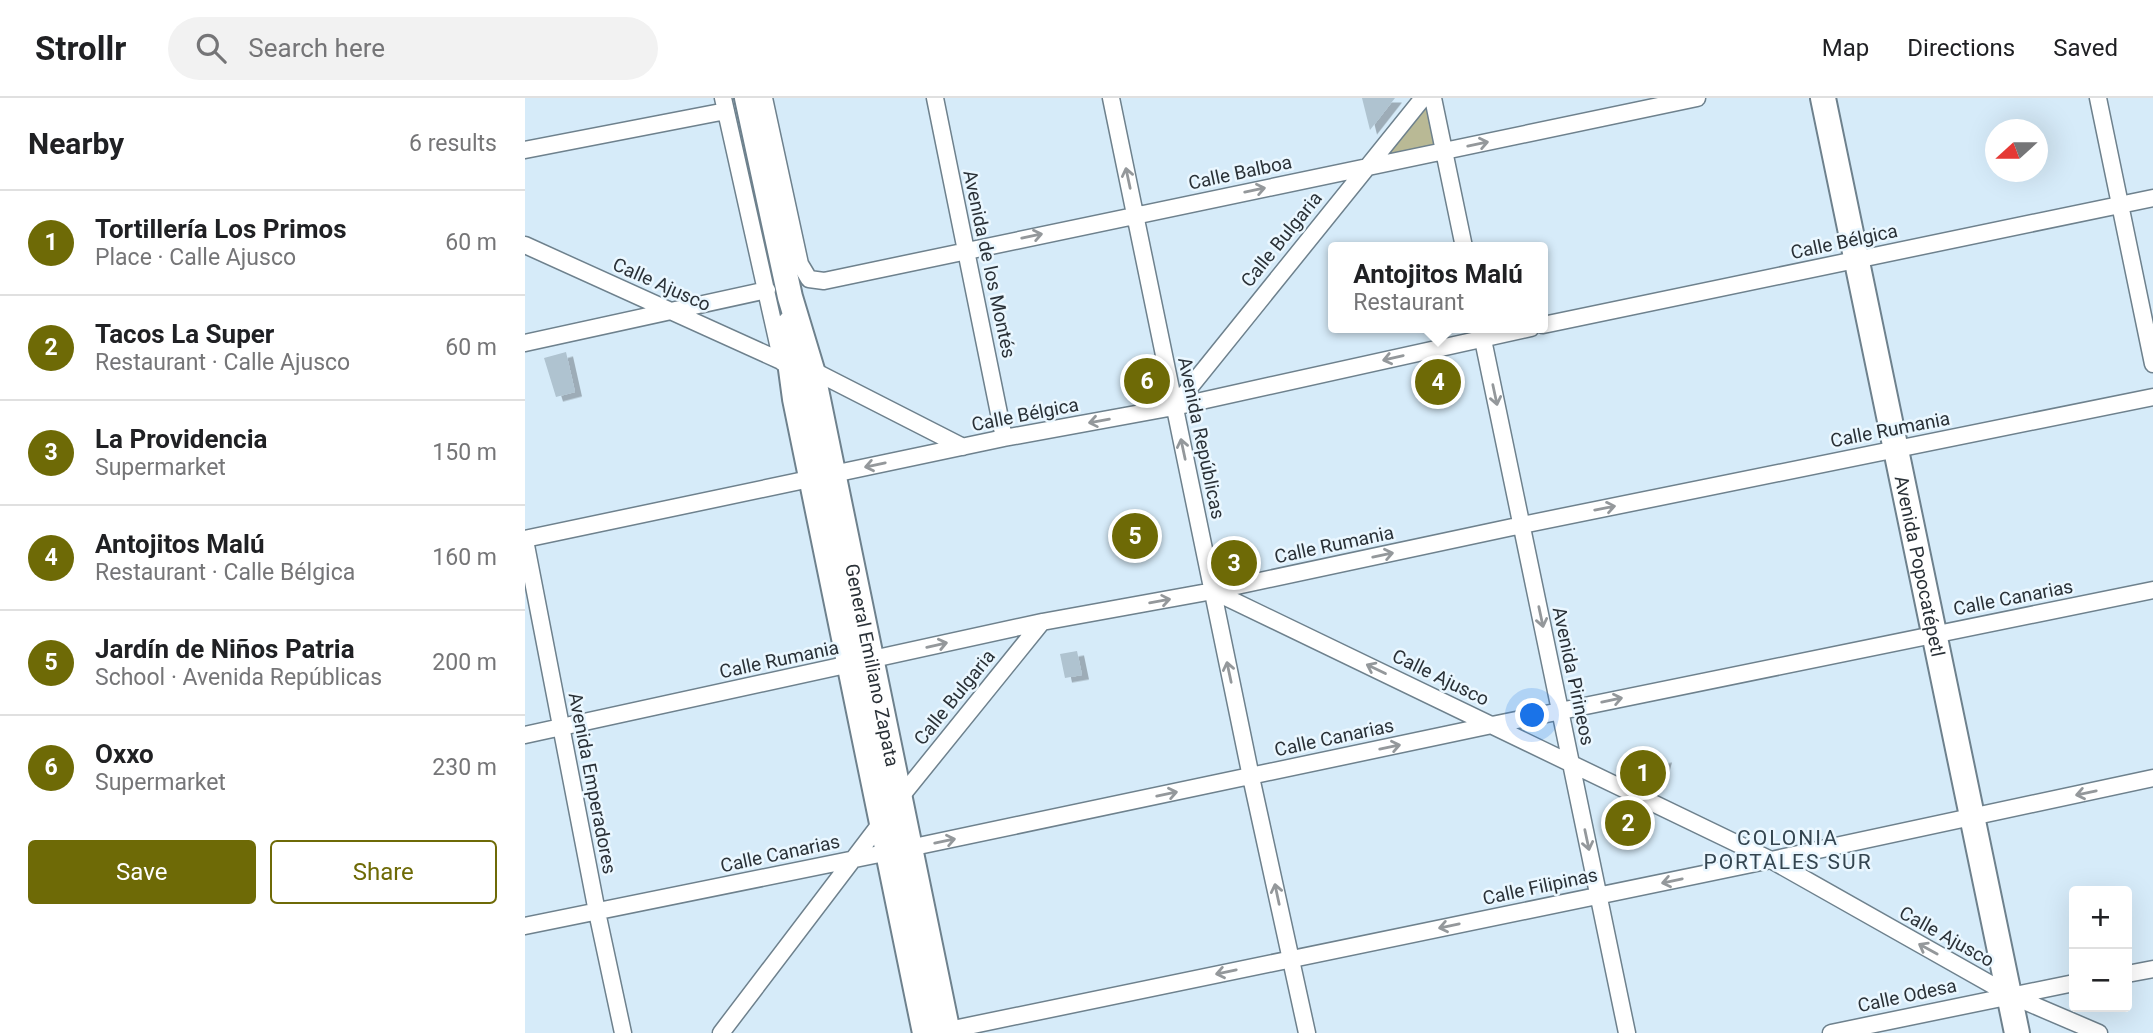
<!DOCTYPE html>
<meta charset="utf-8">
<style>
:root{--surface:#fff;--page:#f2f2f2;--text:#202124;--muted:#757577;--line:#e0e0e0;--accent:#6e6a06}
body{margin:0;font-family:Roboto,sans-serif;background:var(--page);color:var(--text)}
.controls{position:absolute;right:21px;bottom:21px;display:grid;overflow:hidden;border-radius:7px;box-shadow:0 7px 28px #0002}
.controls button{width:63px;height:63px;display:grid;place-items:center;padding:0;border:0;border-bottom:2px solid var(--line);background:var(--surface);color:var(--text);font:35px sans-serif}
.compass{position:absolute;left:1460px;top:21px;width:63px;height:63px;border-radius:50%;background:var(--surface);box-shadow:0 7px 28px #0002;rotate:249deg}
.you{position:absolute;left:1008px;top:618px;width:24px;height:24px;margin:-18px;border:5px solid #fff;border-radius:50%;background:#1a73e8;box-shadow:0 0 0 10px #1a73e833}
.badge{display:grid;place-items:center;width:46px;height:46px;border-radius:50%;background:var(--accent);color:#fff;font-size:23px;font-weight:700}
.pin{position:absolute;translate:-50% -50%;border:4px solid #fff;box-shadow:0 2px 7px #0006}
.popup{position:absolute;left:803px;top:144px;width:220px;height:91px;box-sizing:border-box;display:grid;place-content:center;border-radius:7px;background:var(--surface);filter:drop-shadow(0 2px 5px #0005);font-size:23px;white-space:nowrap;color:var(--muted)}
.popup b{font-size:26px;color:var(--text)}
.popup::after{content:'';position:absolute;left:50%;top:100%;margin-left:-14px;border:14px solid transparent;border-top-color:var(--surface)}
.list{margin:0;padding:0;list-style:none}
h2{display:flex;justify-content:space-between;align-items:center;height:91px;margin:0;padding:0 28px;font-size:30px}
h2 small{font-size:23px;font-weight:400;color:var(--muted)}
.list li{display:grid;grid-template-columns:46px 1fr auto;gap:21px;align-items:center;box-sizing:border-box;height:105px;padding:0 28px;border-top:2px solid var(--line)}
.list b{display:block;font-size:26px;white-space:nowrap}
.list p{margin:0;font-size:23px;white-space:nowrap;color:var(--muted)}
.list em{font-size:23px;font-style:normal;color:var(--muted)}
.actions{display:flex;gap:14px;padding:21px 28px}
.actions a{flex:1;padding:16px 0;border:2px solid var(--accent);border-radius:7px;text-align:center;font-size:24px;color:var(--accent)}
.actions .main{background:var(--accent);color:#fff}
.icon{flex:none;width:38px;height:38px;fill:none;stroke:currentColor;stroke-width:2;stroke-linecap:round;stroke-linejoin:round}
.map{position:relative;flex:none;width:1628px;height:935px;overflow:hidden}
header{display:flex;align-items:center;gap:42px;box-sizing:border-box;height:98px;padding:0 35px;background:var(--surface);border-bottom:2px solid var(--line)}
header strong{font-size:33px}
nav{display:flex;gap:38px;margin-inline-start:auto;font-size:24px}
.search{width:490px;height:63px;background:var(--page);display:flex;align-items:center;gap:18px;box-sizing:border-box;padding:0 24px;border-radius:38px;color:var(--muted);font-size:26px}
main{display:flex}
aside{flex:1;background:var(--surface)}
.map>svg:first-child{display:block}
.green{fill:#b9b995}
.building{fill:#afc3d0;filter:url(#shadow)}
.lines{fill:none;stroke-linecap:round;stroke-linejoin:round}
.minor-casing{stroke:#6e818d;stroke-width:19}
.primary-casing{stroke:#6e818d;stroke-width:28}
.minor{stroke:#fff;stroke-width:16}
.primary{stroke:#fff;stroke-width:24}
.oneway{stroke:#94989b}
.labels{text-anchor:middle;stroke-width:5;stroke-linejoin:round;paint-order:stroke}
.street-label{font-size:19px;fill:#2a3137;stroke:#eaf7ff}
.neighbourhood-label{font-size:21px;letter-spacing:2px;fill:#344550;stroke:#eaf7ff}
</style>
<header>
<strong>Strollr</strong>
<div class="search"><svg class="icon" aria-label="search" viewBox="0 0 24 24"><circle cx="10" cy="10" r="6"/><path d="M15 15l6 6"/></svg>Search here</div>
<nav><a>Map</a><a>Directions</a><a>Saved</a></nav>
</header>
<main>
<aside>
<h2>Nearby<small>6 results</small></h2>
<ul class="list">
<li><span class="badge">1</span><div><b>Tortillería Los Primos</b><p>Place · Calle Ajusco</p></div><em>60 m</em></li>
<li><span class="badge">2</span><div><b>Tacos La Super</b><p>Restaurant · Calle Ajusco</p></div><em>60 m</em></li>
<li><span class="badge">3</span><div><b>La Providencia</b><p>Supermarket</p></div><em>150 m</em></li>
<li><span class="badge">4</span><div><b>Antojitos Malú</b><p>Restaurant · Calle Bélgica</p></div><em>160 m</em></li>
<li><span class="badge">5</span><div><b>Jardín de Niños Patria</b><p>School · Avenida Repúblicas</p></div><em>200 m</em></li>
<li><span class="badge">6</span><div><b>Oxxo</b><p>Supermarket</p></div><em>230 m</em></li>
</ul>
<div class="actions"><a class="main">Save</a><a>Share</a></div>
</aside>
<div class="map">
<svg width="1628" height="935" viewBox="0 0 1628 935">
<defs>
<filter id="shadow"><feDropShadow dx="7" dy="4.5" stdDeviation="0" flood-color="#0004"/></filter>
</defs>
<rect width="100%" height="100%" fill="#d6ebf9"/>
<path class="green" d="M 908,0 L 917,53 L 840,70 Z"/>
<path class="building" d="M 837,0 L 870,0 L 845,32 Z
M 41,254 L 50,294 L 31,299 L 19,260 Z
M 552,553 L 557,577 L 540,580 L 535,556 Z
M 1140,660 L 1137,671 L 1125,689 L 1102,677 L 1106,668 Z"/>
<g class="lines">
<g class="minor-casing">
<path id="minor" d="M 198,0 L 257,264
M 239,0 L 275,166 L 284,181 L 299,183 L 1172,0
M 410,0 L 479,340
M 586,0 L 726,679 L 782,935
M 908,0 L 939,149
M 1573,0 L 1628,266
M 0,52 L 201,13
M 0,147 L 256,263
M 1018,227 L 1628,100
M 956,232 L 1102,935
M 0,245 L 242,192
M 287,272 L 438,349
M 649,309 L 898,0
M 0,441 L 479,340 L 649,309 L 1006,230
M 0,442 L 72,814 L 98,935
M 688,493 L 1246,762 L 1485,897 L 1574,935
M 0,637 L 517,524 L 688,493 L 997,427 L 1628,299
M 0,828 L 384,750 L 967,627 L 1628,492
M 1602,876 L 1628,871
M 414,934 L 1246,762 L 1628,680
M 196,935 L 374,701 L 517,524
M 1306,935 L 1549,885"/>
</g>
<g class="primary-casing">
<g id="primary">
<path id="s1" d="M 222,0 L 265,199 L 287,272 L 423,935"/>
<path id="s2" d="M 1298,0 L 1492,935"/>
<path d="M 265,225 L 265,264 L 270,301 L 400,935"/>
</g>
</g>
<use href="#minor" class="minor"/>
<use href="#primary" class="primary"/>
</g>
<defs><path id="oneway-shaft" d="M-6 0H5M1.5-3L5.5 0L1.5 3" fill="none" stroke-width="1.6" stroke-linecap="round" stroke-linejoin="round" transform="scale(1.75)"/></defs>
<g class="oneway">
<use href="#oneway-shaft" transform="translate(953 46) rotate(-12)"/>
<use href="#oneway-shaft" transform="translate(603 80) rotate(-102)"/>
<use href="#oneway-shaft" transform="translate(730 92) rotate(-12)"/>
<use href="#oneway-shaft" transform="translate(507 138) rotate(-12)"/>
<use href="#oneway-shaft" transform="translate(868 260) rotate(167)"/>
<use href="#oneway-shaft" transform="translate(970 297) rotate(78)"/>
<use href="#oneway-shaft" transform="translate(574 323) rotate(170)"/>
<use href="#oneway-shaft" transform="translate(658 351) rotate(-102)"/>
<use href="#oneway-shaft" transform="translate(350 367) rotate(168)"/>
<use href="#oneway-shaft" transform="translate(1080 410) rotate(-11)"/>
<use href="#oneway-shaft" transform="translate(858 457) rotate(-12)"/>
<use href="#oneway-shaft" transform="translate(635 503) rotate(-10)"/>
<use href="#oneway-shaft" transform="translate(1016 519) rotate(78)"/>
<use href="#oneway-shaft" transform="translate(412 547) rotate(-13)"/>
<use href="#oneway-shaft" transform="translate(851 571) rotate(-154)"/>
<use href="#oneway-shaft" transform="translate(704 574) rotate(-102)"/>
<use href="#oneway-shaft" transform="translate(1087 602) rotate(-12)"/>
<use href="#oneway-shaft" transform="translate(865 649) rotate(-12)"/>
<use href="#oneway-shaft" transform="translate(1561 695) rotate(168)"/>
<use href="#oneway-shaft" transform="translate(642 696) rotate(-12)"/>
<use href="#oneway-shaft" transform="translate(1062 742) rotate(78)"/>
<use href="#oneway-shaft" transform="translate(420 743) rotate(-12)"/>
<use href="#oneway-shaft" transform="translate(1147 783) rotate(168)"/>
<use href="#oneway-shaft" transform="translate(752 796) rotate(-102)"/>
<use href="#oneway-shaft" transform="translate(924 828) rotate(168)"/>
<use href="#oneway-shaft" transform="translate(1403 851) rotate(-151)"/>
<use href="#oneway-shaft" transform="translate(701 874) rotate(168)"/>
</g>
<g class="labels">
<g class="street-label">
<text transform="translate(715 74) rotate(-12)" y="7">Calle Balboa</text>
<text transform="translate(756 141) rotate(-51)" y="7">Calle Bulgaria</text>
<text transform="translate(1319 143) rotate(-12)" y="7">Calle Bélgica</text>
<text transform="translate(465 166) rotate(78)" y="7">Avenida de los Montés</text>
<text transform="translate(137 186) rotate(24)" y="7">Calle Ajusco</text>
<text transform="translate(500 316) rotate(-11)" y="7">Calle Bélgica</text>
<text transform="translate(1365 331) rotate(-11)" y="7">Calle Rumania</text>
<text transform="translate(677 340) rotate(78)" y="7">Avenida Repúblicas</text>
<text transform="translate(809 446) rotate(-12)" y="7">Calle Rumania</text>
<text dy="7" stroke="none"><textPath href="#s2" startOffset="478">Avenida Popocatépetl</textPath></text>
<text transform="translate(1488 499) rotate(-11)" y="7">Calle Canarias</text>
<text transform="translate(254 561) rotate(-12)" y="7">Calle Rumania</text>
<text dy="7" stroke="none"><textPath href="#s1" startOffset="581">General Emiliano Zapata</textPath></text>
<text transform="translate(1049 578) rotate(78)" y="7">Avenida Pirineos</text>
<text transform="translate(916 579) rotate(26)" y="7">Calle Ajusco</text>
<text transform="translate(429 599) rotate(-51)" y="7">Calle Bulgaria</text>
<text transform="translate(809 639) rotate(-12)" y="7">Calle Canarias</text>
<text transform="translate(68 685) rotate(79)" y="7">Avenida Emperadores</text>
<text transform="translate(255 755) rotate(-12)" y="7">Calle Canarias</text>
<text transform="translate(1015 788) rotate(-12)" y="7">Calle Filipinas</text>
<text transform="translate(1422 838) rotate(29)" y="7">Calle Ajusco</text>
<text transform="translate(1382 897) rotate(-12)" y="7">Calle Odesa</text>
</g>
<g class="neighbourhood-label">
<text x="1263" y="747">COLONIA<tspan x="1263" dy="24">PORTALES SUR</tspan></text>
</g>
</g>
</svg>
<div class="controls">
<button>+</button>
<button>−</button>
</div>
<svg class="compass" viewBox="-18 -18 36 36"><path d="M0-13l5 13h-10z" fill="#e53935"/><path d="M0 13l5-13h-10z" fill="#757577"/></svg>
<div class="you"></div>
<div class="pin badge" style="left:1118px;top:675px">1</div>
<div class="pin badge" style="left:1103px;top:725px">2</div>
<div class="pin badge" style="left:709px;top:465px">3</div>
<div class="pin badge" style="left:913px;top:284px">4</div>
<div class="popup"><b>Antojitos Malú</b>Restaurant</div>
<div class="pin badge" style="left:610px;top:438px">5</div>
<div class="pin badge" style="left:622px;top:283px">6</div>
</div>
</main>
